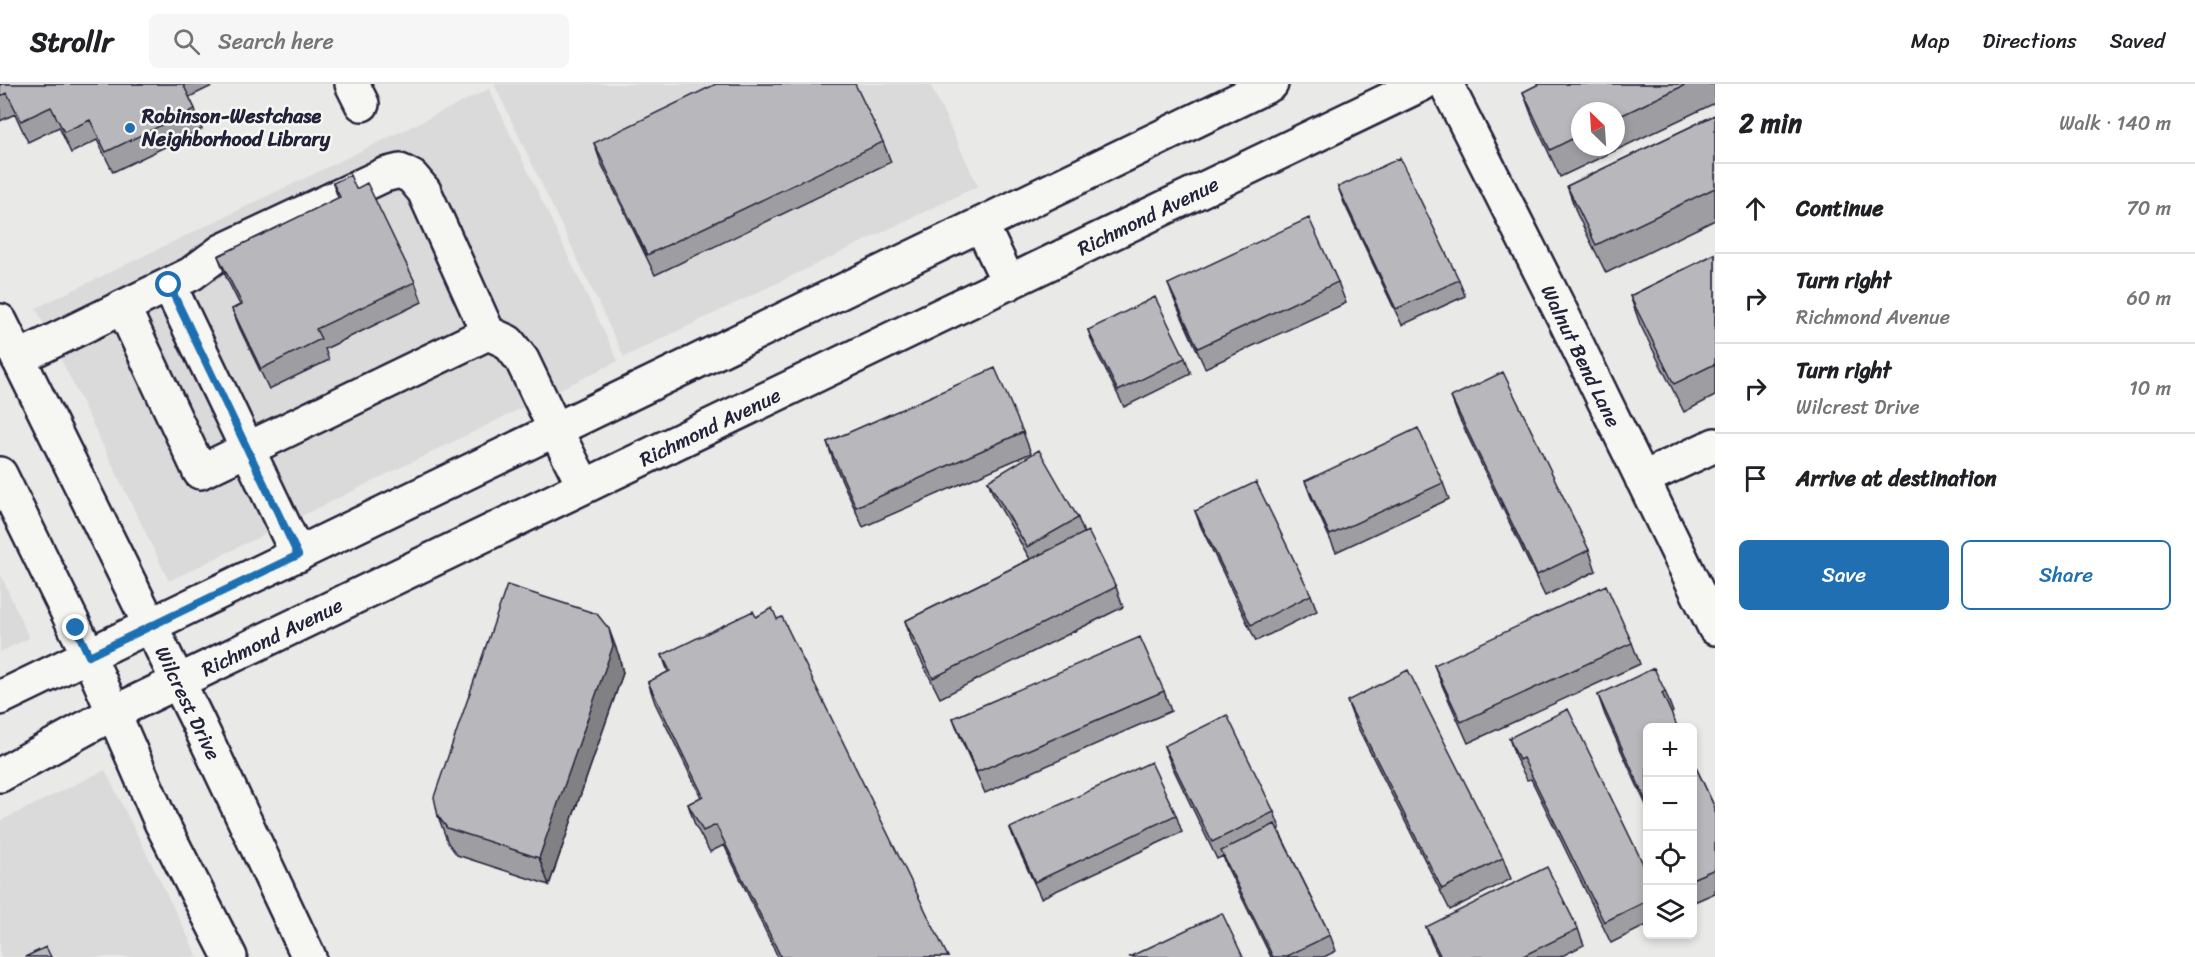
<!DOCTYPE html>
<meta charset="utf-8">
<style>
:root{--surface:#fff;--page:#f6f6f6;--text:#202124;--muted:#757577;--line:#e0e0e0;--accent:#1f6fb2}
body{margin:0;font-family:Sriracha,sans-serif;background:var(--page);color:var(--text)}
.controls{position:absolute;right:18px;bottom:18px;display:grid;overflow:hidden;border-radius:9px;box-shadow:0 3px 9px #0003}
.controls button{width:54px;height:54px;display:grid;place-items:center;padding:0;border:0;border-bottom:2px solid var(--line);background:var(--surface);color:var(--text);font:30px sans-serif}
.compass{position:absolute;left:1571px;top:18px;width:54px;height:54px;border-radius:50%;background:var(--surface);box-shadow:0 3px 9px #0003;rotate:335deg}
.stop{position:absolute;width:18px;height:18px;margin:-14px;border:4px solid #1f6fb2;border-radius:50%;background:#fff}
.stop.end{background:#1f6fb2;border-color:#fff;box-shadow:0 2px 6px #0008}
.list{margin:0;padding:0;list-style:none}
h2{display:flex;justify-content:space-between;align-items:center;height:78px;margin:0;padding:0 24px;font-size:26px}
h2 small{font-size:20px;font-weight:400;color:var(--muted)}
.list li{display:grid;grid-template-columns:39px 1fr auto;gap:18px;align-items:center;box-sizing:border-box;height:90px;padding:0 24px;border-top:2px solid var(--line)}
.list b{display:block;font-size:22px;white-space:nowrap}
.list p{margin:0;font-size:20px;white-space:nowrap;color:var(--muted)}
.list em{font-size:20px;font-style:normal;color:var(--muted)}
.actions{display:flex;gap:12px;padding:18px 24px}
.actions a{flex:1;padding:14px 0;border:2px solid var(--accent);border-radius:9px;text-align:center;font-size:21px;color:var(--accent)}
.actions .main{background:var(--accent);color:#fff}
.icon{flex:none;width:33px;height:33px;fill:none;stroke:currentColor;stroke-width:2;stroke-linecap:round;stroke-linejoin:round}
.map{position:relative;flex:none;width:1715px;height:873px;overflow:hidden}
header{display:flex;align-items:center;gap:36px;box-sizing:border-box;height:84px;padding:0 30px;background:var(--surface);border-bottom:2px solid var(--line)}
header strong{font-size:28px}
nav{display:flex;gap:33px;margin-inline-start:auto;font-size:21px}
.search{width:420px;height:54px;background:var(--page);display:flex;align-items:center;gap:15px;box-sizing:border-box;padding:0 21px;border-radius:9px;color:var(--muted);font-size:22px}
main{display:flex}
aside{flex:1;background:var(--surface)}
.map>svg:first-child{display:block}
.built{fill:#dadada}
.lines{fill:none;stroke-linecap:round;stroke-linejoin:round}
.minor-casing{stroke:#22223b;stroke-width:38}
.major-casing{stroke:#22223b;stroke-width:38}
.minor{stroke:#f6f6f2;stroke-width:33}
.major{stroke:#f6f6f2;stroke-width:33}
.wall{fill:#9e9ea2;stroke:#22223b;stroke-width:1.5;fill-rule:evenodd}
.shaded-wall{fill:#818184;stroke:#22223b;stroke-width:1.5}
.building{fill:#b8b8bc;stroke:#22223b;stroke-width:1.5}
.route{stroke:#1f6fb2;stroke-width:8}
.poi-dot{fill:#1f6fb2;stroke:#f6f6f2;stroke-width:2}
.labels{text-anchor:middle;stroke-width:5;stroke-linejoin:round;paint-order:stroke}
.poi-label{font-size:20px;font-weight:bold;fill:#22223b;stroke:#f6f6f2;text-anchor:start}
.street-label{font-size:20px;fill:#22223b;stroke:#f6f6f2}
</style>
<header>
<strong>Strollr</strong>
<div class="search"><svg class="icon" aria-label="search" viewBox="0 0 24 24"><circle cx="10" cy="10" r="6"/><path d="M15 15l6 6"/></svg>Search here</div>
<nav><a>Map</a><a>Directions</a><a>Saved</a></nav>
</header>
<main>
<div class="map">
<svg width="1715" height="873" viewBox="0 0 1715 873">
<rect width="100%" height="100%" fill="#e9e9e7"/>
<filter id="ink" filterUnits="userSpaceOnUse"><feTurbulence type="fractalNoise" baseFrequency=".0167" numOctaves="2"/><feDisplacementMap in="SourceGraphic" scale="12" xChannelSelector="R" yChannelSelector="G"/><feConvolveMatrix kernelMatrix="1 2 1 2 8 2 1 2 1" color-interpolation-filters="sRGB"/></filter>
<g filter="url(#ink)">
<path class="built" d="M 494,0 L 930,0 L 978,102 L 624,273 Z
M 489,5 L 618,277 L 169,497 L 36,224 Z
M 0,489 L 29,554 L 0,568 Z
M 105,686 L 198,873 L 0,873 L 0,737 Z"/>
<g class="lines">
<g class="minor-casing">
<path id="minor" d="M 352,0 L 362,20
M 1446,0 L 1564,234 L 1715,544
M 169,201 L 298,471
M 123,223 L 200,388 L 488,249
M 18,274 L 191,190 L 222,167 L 384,91 L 400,87 L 412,93 L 424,107 L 488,249 L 508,258 L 522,276 L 556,347
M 1642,395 L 1715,361"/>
</g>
<g class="major-casing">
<path id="major" d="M 981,140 L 1009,199
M 0,237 L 198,638 L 309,873
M 556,347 L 584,402
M 0,390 L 89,572 L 161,738 L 230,873
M 0,614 L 1271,0
M 0,691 L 113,629 L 1422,0"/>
</g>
<use href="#minor" class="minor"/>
<use href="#major" class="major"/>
</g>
<path class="wall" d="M 0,0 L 216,0 L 189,13 L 195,25 L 202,45 L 113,88 L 97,56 L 71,69 L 59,43 L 28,58 L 15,30 L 0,37 Z
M 1539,0 L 1715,0 L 1715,19 L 1560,93 L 1533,35 L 1523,8 ZM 1580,27 L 1616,27 L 1616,63 L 1580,63 Z
M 1715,31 L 1715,136 L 1606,189 L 1577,130 L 1567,102 Z
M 883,58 L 891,78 L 655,191 L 601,79 L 594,59 Z
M 333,99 L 356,105 L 415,198 L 422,218 L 325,265 L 329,276 L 269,305 L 240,245 L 232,225 L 240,221 L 226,193 L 218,172 L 338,114 Z
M 1338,103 L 1459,196 L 1465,212 L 1402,241 L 1344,119 Z
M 1715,170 L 1715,312 L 1684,328 L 1640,240 L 1630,212 Z
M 1338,198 L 1346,219 L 1205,284 L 1176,220 L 1168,200 Z
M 1088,246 L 1185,274 L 1191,290 L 1124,323 L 1094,263 Z
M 1451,313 L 1589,466 L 1596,487 L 1545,512 L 1459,334 Z
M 1023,348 L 1031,369 L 863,443 L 834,379 L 827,358 Z
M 988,397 L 1078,434 L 1084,449 L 1116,503 L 1123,523 L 940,614 L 912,558 L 905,537 L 1030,475 L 994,413 Z
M 1305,397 L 1443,399 L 1449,415 L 1336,468 L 1311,413 Z
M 1195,427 L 1311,511 L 1317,527 L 1256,557 L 1201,443 Z
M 756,533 L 948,873 L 778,873 L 724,761 L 710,768 L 695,741 L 688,720 L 701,713 L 655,619 L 648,598 L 668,588 L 662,571 Z
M 1632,559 L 1640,580 L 1468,659 L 1442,601 L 1434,581 Z
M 619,572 L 623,589 L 549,801 L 457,771 L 448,759 L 438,732 Z
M 1164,607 L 1171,627 L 985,709 L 961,655 L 953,634 Z
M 1665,607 L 1673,628 L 1647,644 L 1647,723 L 1605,631 L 1598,611 Z
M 1347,617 L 1503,774 L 1511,795 L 1450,826 L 1355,638 Z
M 1509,654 L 1647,788 L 1647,841 L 1611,859 L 1531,695 L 1527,696 L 1516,675 Z
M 1164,662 L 1274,728 L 1280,744 L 1278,745 L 1330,851 L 1336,867 L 1324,873 L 1271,873 L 1227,783 L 1223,772 L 1217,775 L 1170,678 Z
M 1692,675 L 1715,724 L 1715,809 L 1692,819 Z
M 1176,731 L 1182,748 L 1041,814 L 1016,760 L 1010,744 Z
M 1426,843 L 1578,845 L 1584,861 L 1560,873 L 1439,873 L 1432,859 Z"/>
<path class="shaded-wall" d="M 609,545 L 619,572 L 623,589 L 549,801 L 539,774 Z"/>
<path class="building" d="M 0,0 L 183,0 L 195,25 L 106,68 L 90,36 L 64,48 L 51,23 L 21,37 L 7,9 L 0,12 Z
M 716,0 L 855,0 L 883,58 L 647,171 L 594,59 Z
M 1539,0 L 1687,0 L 1616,34 L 1616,27 L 1580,27 L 1580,51 L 1550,66 L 1523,8 Z
M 1715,31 L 1715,104 L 1596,161 L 1567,102 Z
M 1400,74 L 1459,196 L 1396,225 L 1338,103 Z
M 350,91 L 356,105 L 367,99 L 415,198 L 316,245 L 321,255 L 261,285 L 232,225 L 242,220 L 218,172 L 340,113 L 333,99 Z
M 1309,134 L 1338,198 L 1198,264 L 1168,200 Z
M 1715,170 L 1715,280 L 1674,300 L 1630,212 Z
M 1155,213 L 1185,274 L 1118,307 L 1088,246 Z
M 995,284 L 1023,348 L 856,423 L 827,358 Z
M 1503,288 L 1589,466 L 1537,491 L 1451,313 Z
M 1418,344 L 1443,399 L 1330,451 L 1305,397 Z
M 1039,366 L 1078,434 L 1027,463 L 988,397 Z
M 1256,398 L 1311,511 L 1251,541 L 1195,427 Z
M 1088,447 L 1116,503 L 933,594 L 905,537 Z
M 507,501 L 597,530 L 609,545 L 613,562 L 539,774 L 447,744 L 438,732 L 434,713 Z
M 1606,501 L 1632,559 L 1461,638 L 1434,581 Z
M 772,524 L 777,535 L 782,533 L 948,873 L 781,873 L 716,741 L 703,747 L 688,720 L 703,712 L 648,598 L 670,587 L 662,571 L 753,527 L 756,533 Z
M 1140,553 L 1164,607 L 977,688 L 953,634 Z
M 1654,584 L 1665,607 L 1662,609 L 1678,644 L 1647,644 L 1647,719 L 1598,611 Z
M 1408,586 L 1503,774 L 1442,805 L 1347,617 Z
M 1568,625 L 1647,788 L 1647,817 L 1604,838 L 1523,674 L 1519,676 L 1509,654 Z
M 1227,631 L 1274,728 L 1212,758 L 1164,662 Z
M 1692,675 L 1715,724 L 1715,785 L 1692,795 Z
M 1151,678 L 1176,731 L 1035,798 L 1010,744 Z
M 1275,740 L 1330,851 L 1285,873 L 1273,873 L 1221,767 Z
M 1547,783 L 1578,845 L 1521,873 L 1441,873 L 1426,843 Z
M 1222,829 L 1243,873 L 1129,873 Z
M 46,863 L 51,873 L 25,873 Z"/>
</g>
<g class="lines" filter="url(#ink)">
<path class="route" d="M 76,544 L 89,572 L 298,471 L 169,201"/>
</g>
<circle class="poi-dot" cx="130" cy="44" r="6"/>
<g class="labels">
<g class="poi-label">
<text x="142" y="39">Robinson-Westchase<tspan x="142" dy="23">Neighborhood Library</tspan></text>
</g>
<g class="street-label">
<text transform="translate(1148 132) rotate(-26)" y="7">Richmond Avenue</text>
<text transform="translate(1581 272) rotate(64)" y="7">Walnut Bend Lane</text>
<text transform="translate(710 343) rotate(-26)" y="7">Richmond Avenue</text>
<text transform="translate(272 553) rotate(-26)" y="7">Richmond Avenue</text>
<text transform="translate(188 619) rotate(64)" y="7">Wilcrest Drive</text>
</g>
</g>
</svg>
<div class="controls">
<button>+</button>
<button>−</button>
<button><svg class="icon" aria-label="locate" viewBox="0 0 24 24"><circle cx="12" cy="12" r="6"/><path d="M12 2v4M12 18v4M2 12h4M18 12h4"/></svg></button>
<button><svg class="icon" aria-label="layers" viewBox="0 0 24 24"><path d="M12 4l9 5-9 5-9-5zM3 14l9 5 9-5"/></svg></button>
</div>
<svg class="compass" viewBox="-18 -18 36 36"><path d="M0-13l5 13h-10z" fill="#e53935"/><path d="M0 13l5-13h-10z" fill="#757577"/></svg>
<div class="stop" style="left:169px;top:201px"></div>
<div class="stop end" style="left:76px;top:544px"></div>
</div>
<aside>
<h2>2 min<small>Walk · 140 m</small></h2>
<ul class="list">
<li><svg class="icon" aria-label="ahead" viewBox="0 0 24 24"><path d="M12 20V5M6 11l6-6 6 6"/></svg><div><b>Continue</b></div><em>70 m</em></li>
<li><svg class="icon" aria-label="right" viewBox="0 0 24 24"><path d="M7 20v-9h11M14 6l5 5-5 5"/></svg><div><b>Turn right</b><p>Richmond Avenue</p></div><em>60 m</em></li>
<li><svg class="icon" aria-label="right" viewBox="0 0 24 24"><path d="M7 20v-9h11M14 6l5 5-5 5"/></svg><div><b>Turn right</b><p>Wilcrest Drive</p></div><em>10 m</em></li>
<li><svg class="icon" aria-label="arrive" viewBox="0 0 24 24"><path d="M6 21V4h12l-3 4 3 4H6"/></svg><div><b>Arrive at destination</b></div></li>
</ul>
<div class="actions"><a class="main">Save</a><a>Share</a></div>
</aside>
</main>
